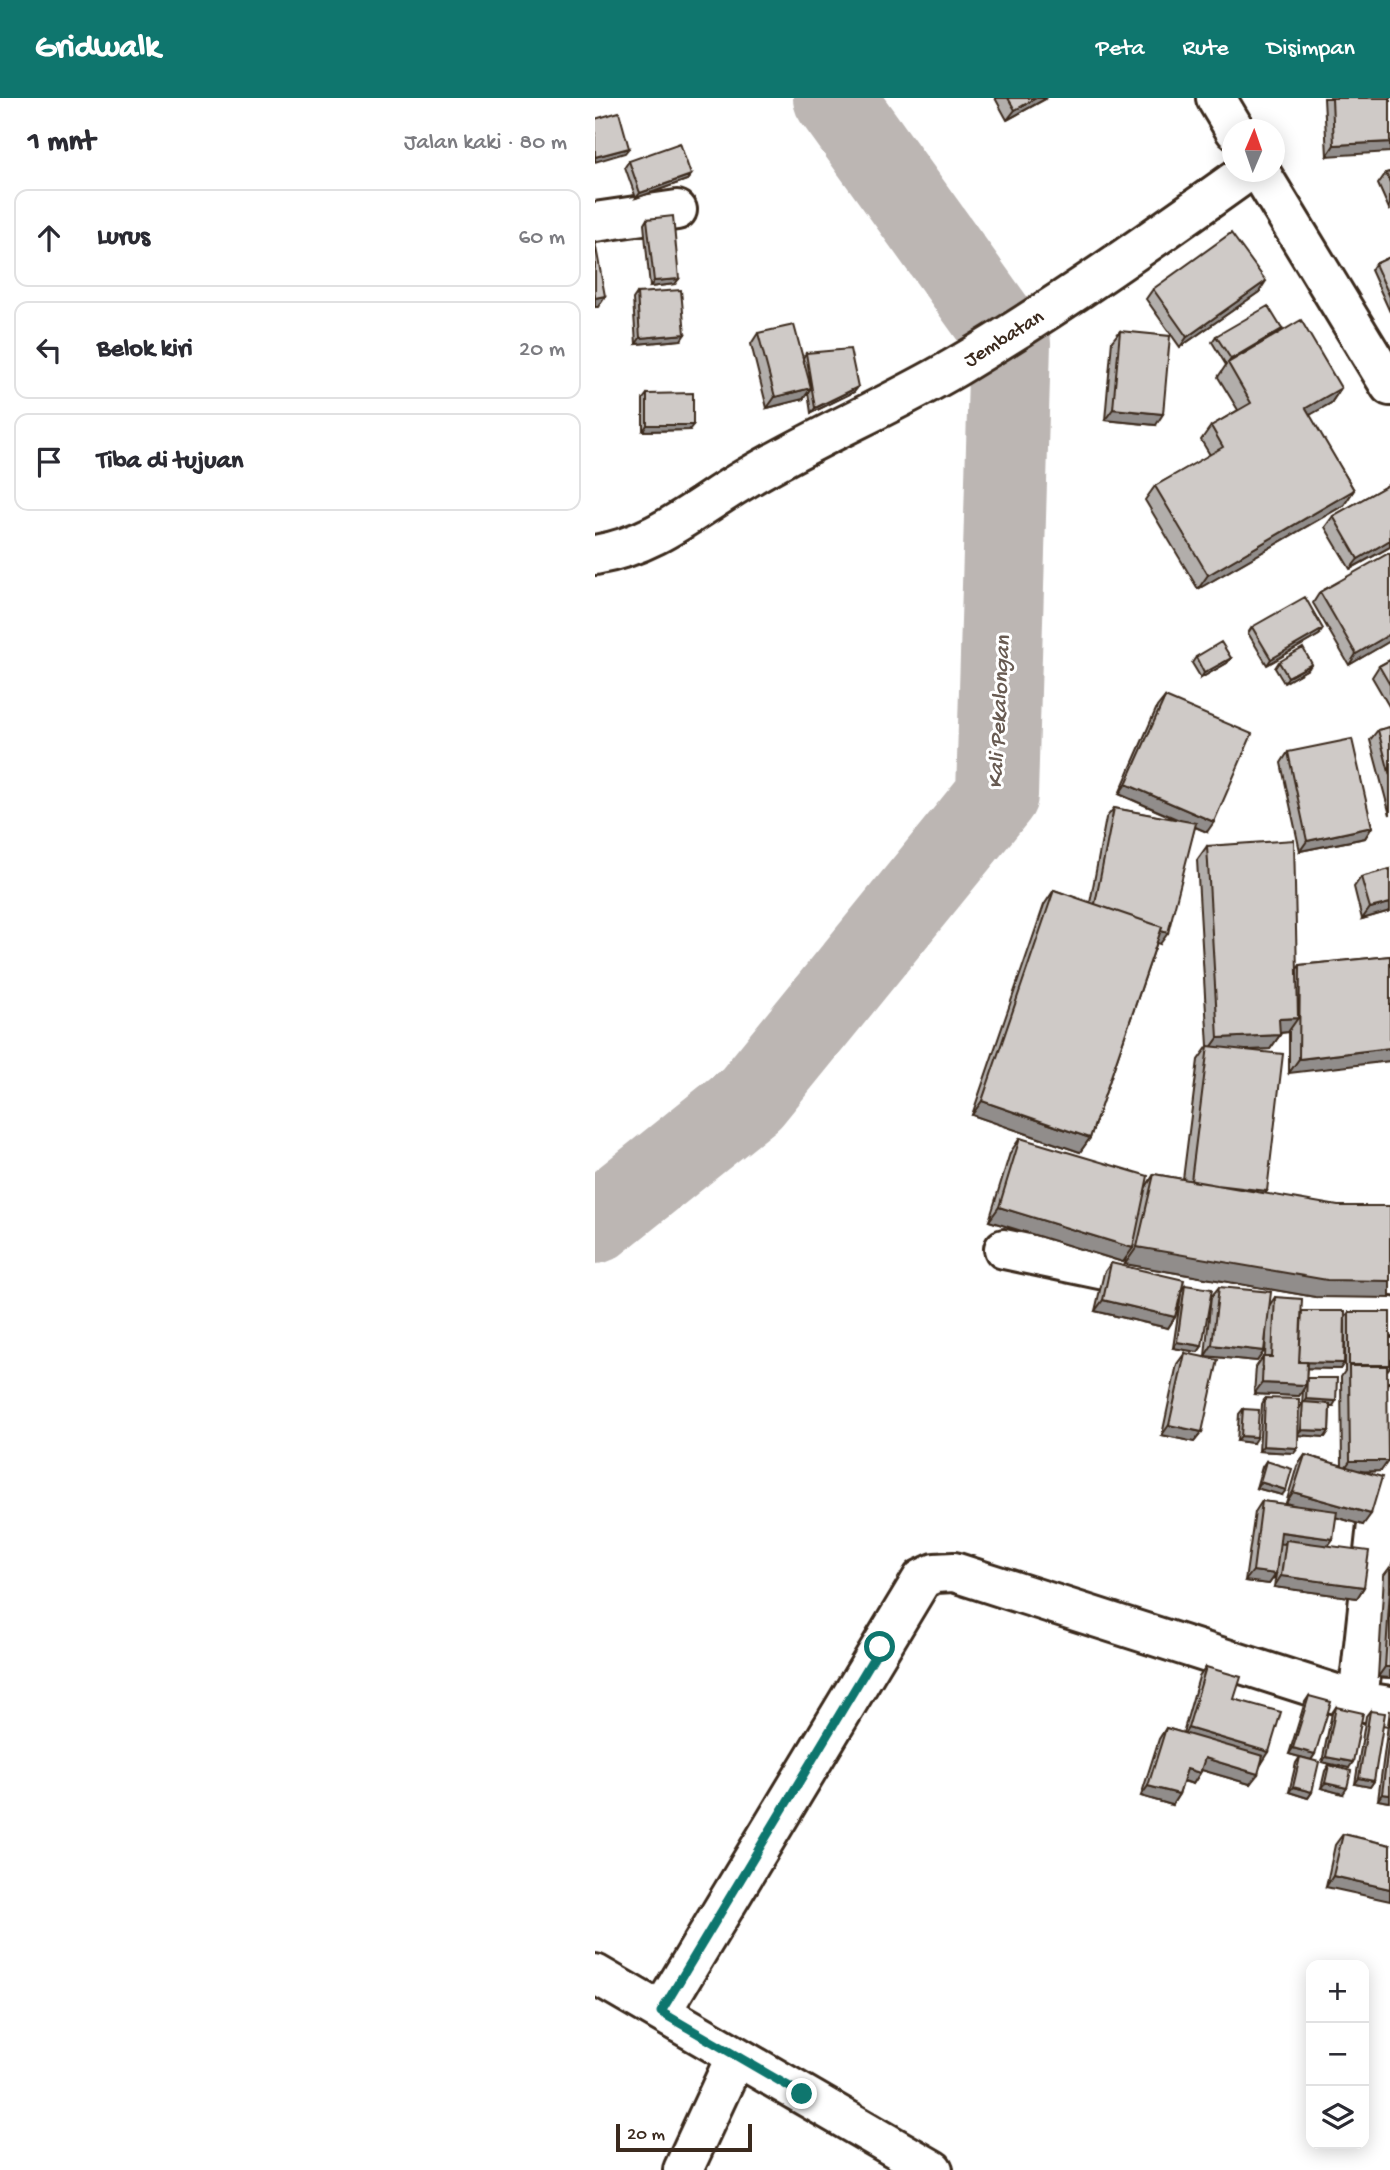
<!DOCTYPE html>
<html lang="id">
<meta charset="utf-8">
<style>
:root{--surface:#fff;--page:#f2f2f3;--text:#2b2b33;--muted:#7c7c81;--line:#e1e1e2;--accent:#0f766e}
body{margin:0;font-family:"Gochi Hand",sans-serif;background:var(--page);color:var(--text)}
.controls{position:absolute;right:21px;bottom:21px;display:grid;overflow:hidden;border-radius:14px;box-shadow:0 4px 18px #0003}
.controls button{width:63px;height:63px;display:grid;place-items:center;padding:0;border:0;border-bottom:2px solid var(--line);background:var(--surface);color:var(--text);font:35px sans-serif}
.compass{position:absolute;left:627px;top:21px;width:63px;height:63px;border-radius:50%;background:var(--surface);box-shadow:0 4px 18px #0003;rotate:2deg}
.scale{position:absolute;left:21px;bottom:18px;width:136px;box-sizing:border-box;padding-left:7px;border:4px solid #3b2a1e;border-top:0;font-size:19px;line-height:24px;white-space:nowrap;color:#3b2a1e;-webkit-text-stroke:5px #fff;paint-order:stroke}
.stop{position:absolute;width:21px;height:21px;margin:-16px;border:5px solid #0f766e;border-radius:50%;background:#fff}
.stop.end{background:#0f766e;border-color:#fff;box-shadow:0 2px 7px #0008}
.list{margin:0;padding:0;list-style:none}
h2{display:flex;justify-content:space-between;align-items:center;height:91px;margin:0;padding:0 28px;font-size:30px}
h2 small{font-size:23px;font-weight:400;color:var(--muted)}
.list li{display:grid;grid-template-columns:46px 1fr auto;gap:21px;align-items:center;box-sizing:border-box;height:98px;margin:0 14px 14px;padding:0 14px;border:2px solid var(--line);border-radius:14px}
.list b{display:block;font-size:26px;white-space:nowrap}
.list em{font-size:23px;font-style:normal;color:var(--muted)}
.icon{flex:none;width:38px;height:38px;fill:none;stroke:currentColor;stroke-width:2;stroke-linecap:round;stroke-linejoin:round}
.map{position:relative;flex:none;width:795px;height:2072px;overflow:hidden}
header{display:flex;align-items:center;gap:42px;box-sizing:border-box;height:98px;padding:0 35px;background:var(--accent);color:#fff}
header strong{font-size:33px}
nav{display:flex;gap:38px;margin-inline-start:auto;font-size:24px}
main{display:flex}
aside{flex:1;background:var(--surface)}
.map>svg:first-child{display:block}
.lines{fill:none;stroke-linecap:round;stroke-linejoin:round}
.river{stroke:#bcb6b3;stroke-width:82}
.minor-casing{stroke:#3b2a1e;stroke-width:44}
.major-casing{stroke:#3b2a1e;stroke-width:44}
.minor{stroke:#fff;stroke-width:38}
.major{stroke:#fff;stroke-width:38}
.wall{fill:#b2aeab;stroke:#3b2a1e;stroke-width:2}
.shaded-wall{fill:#918d8b;stroke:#3b2a1e;stroke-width:2}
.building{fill:#cfcac7;stroke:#3b2a1e;stroke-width:2}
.route{stroke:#0f766e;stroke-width:9}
.labels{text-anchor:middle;stroke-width:6;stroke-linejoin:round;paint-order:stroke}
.street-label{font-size:21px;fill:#3b2a1e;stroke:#fff}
.water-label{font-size:23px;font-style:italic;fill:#685b52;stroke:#fff}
</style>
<header>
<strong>Gridwalk</strong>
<nav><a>Peta</a><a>Rute</a><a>Disimpan</a></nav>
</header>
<main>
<aside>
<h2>1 mnt<small>Jalan kaki · 80 m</small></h2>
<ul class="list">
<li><svg class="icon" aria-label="ahead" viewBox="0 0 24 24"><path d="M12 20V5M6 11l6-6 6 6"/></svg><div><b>Lurus</b></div><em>60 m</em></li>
<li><svg class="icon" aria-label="left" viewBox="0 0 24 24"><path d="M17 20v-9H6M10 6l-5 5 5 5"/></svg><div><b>Belok kiri</b></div><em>20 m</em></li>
<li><svg class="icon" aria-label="arrive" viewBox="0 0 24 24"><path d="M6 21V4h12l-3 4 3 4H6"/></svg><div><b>Tiba di tujuan</b></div></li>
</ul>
</aside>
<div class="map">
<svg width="795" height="2072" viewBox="0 0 795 2072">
<rect width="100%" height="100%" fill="#fff"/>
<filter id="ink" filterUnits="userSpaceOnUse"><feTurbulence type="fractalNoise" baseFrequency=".0143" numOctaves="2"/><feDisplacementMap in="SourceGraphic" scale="14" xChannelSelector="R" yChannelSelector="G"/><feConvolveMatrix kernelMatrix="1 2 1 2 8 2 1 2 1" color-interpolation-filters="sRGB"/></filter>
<g filter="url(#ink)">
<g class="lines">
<path class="river" d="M 0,1125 L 156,1000 L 402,697 L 415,245 L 239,0"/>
<g class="minor-casing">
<path id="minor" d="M 0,124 L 82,112
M 0,457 C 61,447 99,411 150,381 C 218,340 293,309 361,269 C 462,209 557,142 652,74
M 409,1151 L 681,1208 L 795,1219
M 763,1603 L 795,1305
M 0,1876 L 338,2072
M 66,1914 L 327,1481 L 340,1475 L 359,1474 L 763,1603 L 795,1608
M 88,2072 L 141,1958"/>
</g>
<g class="major-casing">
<path id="major" d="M 621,0 L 640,32
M 665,74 L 795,288"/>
</g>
<use href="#minor" class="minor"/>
<use href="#major" class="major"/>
</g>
<path class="wall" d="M 400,0 L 452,0 L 412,22 Z
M 729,0 L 795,0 L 732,58 Z
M 34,63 L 96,77 L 92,82 L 41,100 L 30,69 Z
M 795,74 L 795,113 L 783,86 L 791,75 Z
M 52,121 L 80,186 L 55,189 L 49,126 Z
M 795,159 L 795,214 L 776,172 L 780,166 Z
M 558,191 L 664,194 L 585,249 L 551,201 Z
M 42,195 L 86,242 L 41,246 L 38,201 Z
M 687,231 L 685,235 L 746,290 L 736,305 L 714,317 L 759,392 L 749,407 L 603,491 L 550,402 L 560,388 L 615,357 L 606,342 L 616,328 L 643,312 L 623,279 L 631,267 L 617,244 L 621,238 Z
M 525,233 L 561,327 L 510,322 L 517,243 Z
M 163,235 L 208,260 L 211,255 L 263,289 L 259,294 L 216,315 L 213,294 L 208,301 L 172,310 L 156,246 Z
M 52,296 L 94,332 L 48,333 L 48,301 Z
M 795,386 L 795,449 L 755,471 L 730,429 L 738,418 Z
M 795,457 L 795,543 L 754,567 L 718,505 L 725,494 Z
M 657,529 L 724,537 L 672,567 L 653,535 Z
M 601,559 L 636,560 L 632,565 L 606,580 L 597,565 Z
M 795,562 L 795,610 L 777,579 L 784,568 Z
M 684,564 L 713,571 L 689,585 L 680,570 Z
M 570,599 L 612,734 L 600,729 L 565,846 L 562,844 L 495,1040 L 485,1054 L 377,1017 L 449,807 L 459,792 L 495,805 L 511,720 L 519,710 L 583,722 L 524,696 L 562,609 Z
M 795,629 L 795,717 L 775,642 L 783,632 Z
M 693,654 L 777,729 L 770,740 L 705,753 L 686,665 Z
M 612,748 L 702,871 L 705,867 L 795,858 L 694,975 L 694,932 L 693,934 L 685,935 L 685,937 L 675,951 L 651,952 L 670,1095 L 720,1199 L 530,1166 L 531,1159 L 528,1164 L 394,1123 L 415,1055 L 425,1040 L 551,1089 L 559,1076 L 588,1081 L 603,962 L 613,948 L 602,762 Z
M 795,771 L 795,813 L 767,821 L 759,789 L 766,779 Z
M 516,1165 L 587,1192 L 590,1187 L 607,1248 L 603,1254 L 578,1250 L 586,1196 L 580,1219 L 573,1230 L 500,1213 L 509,1175 Z
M 624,1189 L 674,1208 L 680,1199 L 707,1213 L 750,1219 L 754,1214 L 795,1214 L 795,1269 L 792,1273 L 786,1373 L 769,1374 L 768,1427 L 741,1419 L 733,1448 L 769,1489 L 762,1500 L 679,1489 L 681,1476 L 674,1486 L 650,1483 L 660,1414 L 667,1403 L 701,1408 L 691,1405 L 702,1368 L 710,1357 L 747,1368 L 746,1279 L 750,1273 L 750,1221 L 749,1265 L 745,1271 L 712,1270 L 711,1280 L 738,1308 L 735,1308 L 734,1333 L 730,1339 L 703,1337 L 703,1350 L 699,1355 L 664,1353 L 667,1306 L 670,1300 L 704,1311 L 707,1306 L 708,1292 L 704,1298 L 659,1296 L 661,1269 L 668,1259 L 670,1259 L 671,1234 L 669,1253 L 662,1263 L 610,1258 L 616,1199 Z
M 590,1255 L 607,1334 L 599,1344 L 567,1337 L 582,1266 Z
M 648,1311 L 658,1345 L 642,1343 L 644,1316 Z
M 671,1363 L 687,1397 L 661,1390 L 667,1369 Z
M 795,1469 L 795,1580 L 783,1579 L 789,1477 Z
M 611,1569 L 639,1601 L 667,1665 L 655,1686 L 607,1672 L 598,1686 L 588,1683 L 584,1696 L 577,1707 L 546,1698 L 564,1641 L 571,1630 L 588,1635 L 604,1579 Z
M 714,1598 L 720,1656 L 716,1662 L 694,1656 L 710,1604 Z
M 741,1609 L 754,1670 L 727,1664 L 737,1615 Z
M 795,1612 L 795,1704 L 783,1702 Z
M 775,1613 L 779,1683 L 775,1689 L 760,1686 L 771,1618 Z
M 705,1659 L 717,1694 L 713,1700 L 694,1694 L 701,1665 Z
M 734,1667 L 748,1696 L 726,1690 L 730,1673 Z
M 748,1736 L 795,1747 L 731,1789 L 740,1747 Z"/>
<path class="shaded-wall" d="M 441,0 L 452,0 L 412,22 L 420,12 Z
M 795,44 L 795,54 L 732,58 L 739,47 Z
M 34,50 L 30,55 L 0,64 L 0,59 Z
M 96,77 L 92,82 L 41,100 L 45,95 Z
M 84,181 L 80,186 L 55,189 L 59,183 Z
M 671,183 L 664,194 L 585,249 L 592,239 Z
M 10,198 L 3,209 L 0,209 L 0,200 Z
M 687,231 L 683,237 L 633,265 L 636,261 Z
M 90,236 L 86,242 L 41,246 L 45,240 Z
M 263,289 L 259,294 L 216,315 L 220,310 Z
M 216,290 L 208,301 L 172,310 L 180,299 Z
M 746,290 L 736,305 L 701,325 L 711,310 Z
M 518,311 L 568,316 L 561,327 L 510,322 Z
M 52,327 L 98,327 L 94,332 L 48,333 Z
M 759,392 L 749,407 L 603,491 L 613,477 Z
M 795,442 L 795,449 L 755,471 L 763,461 Z
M 728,531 L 724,537 L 672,567 L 676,561 Z
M 795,536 L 795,543 L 754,567 L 761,556 Z
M 636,560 L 632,565 L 606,580 L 609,575 Z
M 717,566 L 713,571 L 689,585 L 693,579 Z
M 531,686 L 619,724 L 612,734 L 524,696 Z
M 777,729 L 770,740 L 705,753 L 712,743 Z
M 795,805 L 795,813 L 767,821 L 775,810 Z
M 499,809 L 573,835 L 565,846 L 492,820 Z
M 703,920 L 693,934 L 674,936 L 684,921 Z
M 685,937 L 675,951 L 613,954 L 623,940 Z
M 795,950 L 795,963 L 694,975 L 704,961 Z
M 387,1003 L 495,1040 L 485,1054 L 377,1017 Z
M 596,1084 L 672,1093 L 662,1107 Z
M 404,1109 L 538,1150 L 528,1164 L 394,1123 Z
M 542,1149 L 795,1183 L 795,1200 L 720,1199 L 530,1166 Z
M 508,1202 L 580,1219 L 573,1230 L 500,1213 Z
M 582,1244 L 607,1248 L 603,1254 L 578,1250 Z
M 617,1247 L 669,1253 L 662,1263 L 610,1258 Z
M 704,1264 L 749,1265 L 745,1271 L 700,1270 Z
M 667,1285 L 711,1287 L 704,1298 L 659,1296 Z
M 711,1301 L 741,1303 L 738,1308 L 707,1307 Z
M 574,1327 L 607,1334 L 599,1344 L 567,1337 Z
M 706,1332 L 734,1333 L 730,1339 L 702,1337 Z
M 646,1338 L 662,1339 L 658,1345 L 642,1343 Z
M 668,1348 L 703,1350 L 699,1355 L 664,1353 Z
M 755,1363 L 793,1363 L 786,1373 L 747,1374 Z
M 665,1384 L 691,1392 L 687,1397 L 661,1390 Z
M 698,1394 L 776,1416 L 768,1427 L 691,1405 Z
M 686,1434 L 738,1441 L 731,1451 L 691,1442 L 689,1446 L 679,1445 Z
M 658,1473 L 681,1476 L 674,1486 L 650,1483 Z
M 686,1478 L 769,1489 L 762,1500 L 679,1489 Z
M 790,1569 L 795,1569 L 795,1580 L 783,1579 Z
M 593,1630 L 674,1654 L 667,1665 L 586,1641 Z
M 698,1650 L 720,1656 L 716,1662 L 694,1656 Z
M 731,1659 L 758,1664 L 754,1670 L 727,1664 Z
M 610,1660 L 663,1676 L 655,1686 L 603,1671 Z
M 592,1671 L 605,1675 L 598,1686 L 584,1681 Z
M 764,1680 L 779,1683 L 775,1689 L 760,1686 Z
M 730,1685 L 752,1690 L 748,1696 L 726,1690 Z
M 553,1688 L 584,1696 L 577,1707 L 546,1698 Z
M 698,1689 L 717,1694 L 713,1700 L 694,1694 Z
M 787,1696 L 795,1697 L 795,1704 L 783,1702 Z
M 738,1778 L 795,1791 L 795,1803 L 731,1789 Z"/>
<path class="building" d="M 413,0 L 441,0 L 420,12 Z
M 737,0 L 795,0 L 795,44 L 739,47 Z
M 24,14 L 34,50 L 0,59 L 0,21 Z
M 85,45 L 96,77 L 45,95 L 34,63 Z
M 795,74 L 795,85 L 791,75 Z
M 78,118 L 84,181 L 59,183 L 52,121 Z
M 636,135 L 671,183 L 592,239 L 558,191 Z
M 0,144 L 10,198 L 0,200 Z
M 795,159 L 795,199 L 780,166 Z
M 86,192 L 90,236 L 45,240 L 42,195 Z
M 673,208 L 687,231 L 636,261 L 621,238 Z
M 706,222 L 746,290 L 711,310 L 759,392 L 613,477 L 560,388 L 628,349 L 616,328 L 656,305 L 633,265 Z
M 199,227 L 216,290 L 180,299 L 163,235 Z
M 525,233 L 575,238 L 568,316 L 518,311 Z
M 255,251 L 263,289 L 220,310 L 211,255 Z
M 98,295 L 98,327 L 52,327 L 52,296 Z
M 795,386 L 795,442 L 763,461 L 738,418 Z
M 794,455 L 795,457 L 795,536 L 761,556 L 725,494 Z
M 710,499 L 728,531 L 676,561 L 657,529 Z
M 626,544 L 636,560 L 609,575 L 601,559 Z
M 708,550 L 717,566 L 693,579 L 684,564 Z
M 795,562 L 795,587 L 784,568 Z
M 570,599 L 657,636 L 619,724 L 531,686 Z
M 795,629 L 795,678 L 783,632 Z
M 757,641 L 777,729 L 712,743 L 693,654 Z
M 519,710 L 601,725 L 573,835 L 566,833 L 567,829 L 500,806 Z
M 699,742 L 703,920 L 684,921 L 685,937 L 623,940 L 612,748 Z
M 795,771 L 795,805 L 775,810 L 766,779 Z
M 459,792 L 567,829 L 495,1040 L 387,1003 Z
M 795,858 L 795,950 L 704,961 L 705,867 Z
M 613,948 L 688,956 L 672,1093 L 622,1087 L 596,1083 Z
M 425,1040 L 553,1078 L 538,1150 L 404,1109 Z
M 559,1076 L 743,1108 L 795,1108 L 795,1183 L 732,1182 L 542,1149 Z
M 516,1165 L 589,1182 L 580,1219 L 508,1202 Z
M 590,1187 L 617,1191 L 607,1248 L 582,1244 Z
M 624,1189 L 676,1194 L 669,1253 L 617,1247 Z
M 680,1199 L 707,1201 L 704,1264 L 712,1264 L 711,1287 L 667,1285 L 668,1259 L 677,1259 Z
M 707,1213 L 750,1213 L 749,1265 L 704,1264 Z
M 754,1214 L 795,1214 L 795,1267 L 754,1267 Z
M 590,1255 L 623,1262 L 607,1334 L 574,1327 Z
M 754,1268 L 792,1268 L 793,1363 L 755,1363 Z
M 712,1280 L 742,1280 L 741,1303 L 711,1301 Z
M 670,1300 L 704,1301 L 703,1350 L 668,1348 Z
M 708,1304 L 735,1306 L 734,1333 L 706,1332 Z
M 648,1311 L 664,1312 L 662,1339 L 646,1338 Z
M 710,1357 L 787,1379 L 776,1416 L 698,1394 Z
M 671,1363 L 697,1371 L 691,1392 L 665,1384 Z
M 667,1403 L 742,1413 L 738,1441 L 686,1434 L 681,1476 L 658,1473 Z
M 691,1442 L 774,1453 L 769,1489 L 686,1478 Z
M 795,1491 L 795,1569 L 790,1569 Z
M 611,1569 L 646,1579 L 639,1601 L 686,1614 L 674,1654 L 593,1630 Z
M 714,1598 L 736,1604 L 720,1656 L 698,1650 Z
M 741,1609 L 768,1615 L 758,1664 L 731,1659 Z
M 775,1613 L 790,1615 L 779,1683 L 764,1680 Z
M 571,1630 L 668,1658 L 663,1676 L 610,1660 L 605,1675 L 592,1671 L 584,1696 L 553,1688 Z
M 795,1633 L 795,1697 L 787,1696 Z
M 705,1659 L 724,1664 L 717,1694 L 698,1689 Z
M 734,1667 L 756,1673 L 752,1690 L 730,1685 Z
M 748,1736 L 795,1747 L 795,1791 L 738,1778 Z"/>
</g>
<g class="lines" filter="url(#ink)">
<path class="route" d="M 207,1996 L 66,1914 L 285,1549"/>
</g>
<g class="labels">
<g class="street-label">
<text transform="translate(408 239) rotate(-32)" y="7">Jembatan</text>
</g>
<g class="water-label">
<text transform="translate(402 614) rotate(-87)" y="8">Kali Pekalongan</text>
</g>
</g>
</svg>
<div class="controls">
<button>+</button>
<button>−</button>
<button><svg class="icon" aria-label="layers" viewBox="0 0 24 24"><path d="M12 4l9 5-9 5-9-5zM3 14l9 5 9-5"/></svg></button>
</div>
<svg class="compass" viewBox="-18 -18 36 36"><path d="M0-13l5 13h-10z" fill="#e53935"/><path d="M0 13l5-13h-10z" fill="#7c7c81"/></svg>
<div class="scale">20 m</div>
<div class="stop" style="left:285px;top:1549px"></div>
<div class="stop end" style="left:207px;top:1996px"></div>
</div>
</main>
